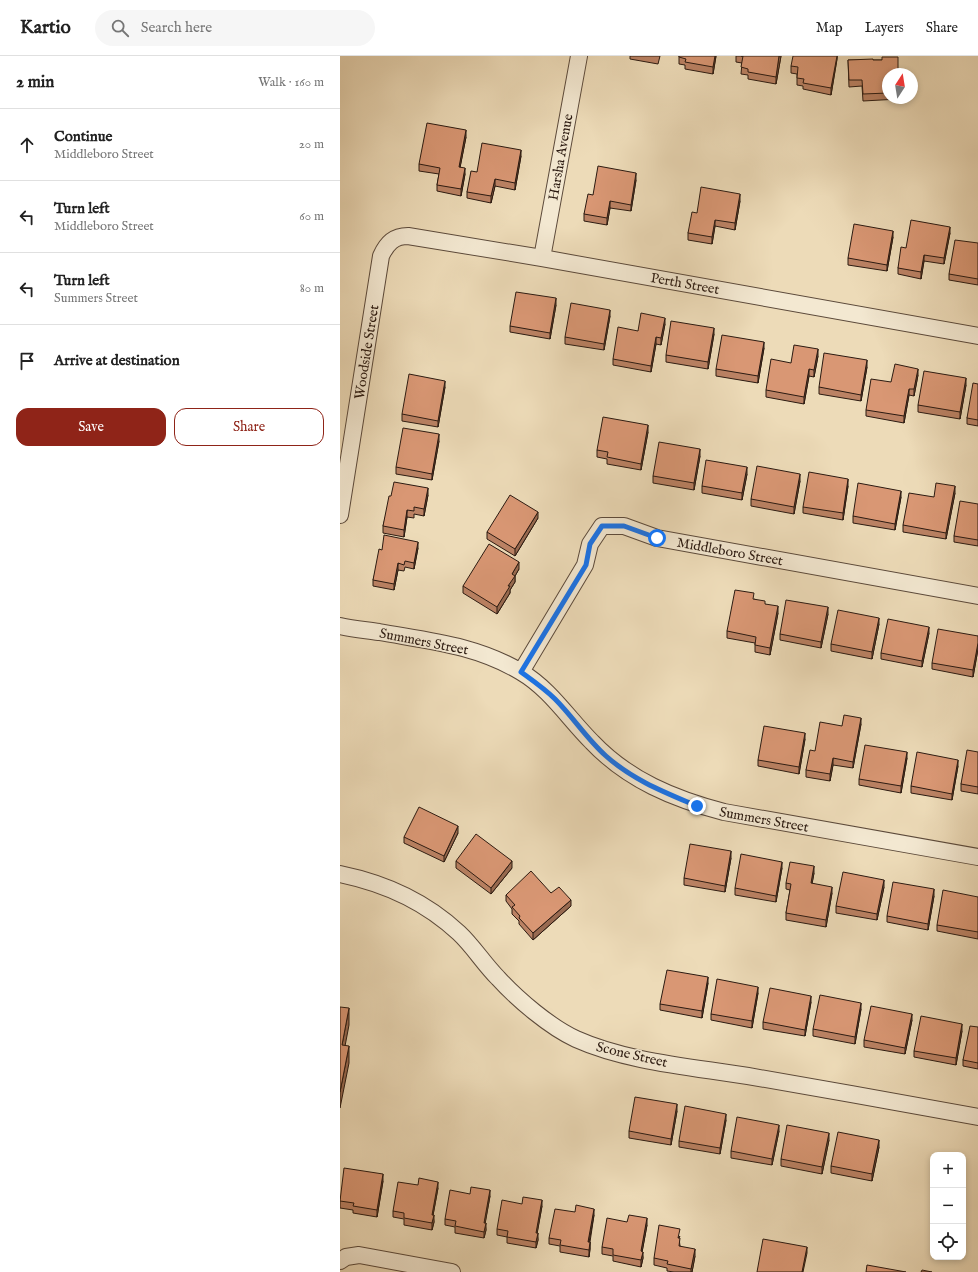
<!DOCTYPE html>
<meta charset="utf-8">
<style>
:root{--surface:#fff;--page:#f6f6f6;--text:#222;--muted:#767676;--line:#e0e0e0;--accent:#8f2418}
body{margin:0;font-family:"IM FELL English",serif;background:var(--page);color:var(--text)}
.controls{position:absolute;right:12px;bottom:12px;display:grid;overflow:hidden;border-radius:8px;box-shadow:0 2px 6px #0003}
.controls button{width:36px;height:36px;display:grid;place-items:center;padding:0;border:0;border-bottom:1px solid var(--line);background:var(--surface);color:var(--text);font:20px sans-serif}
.compass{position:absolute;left:542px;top:12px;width:36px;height:36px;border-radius:50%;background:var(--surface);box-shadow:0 2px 6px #0003;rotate:12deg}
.stop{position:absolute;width:12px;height:12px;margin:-9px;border:3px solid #1a73e8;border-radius:50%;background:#fff}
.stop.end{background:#1a73e8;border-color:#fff;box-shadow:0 1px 4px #0008}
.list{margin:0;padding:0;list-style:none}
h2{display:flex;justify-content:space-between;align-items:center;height:52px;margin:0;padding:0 16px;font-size:17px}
h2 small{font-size:13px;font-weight:400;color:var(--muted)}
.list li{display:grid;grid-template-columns:26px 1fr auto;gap:12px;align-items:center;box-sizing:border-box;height:72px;padding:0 16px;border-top:1px solid var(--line)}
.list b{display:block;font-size:15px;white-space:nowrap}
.list p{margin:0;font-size:13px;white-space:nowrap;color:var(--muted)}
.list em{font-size:13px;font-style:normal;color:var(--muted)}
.actions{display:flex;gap:8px;padding:12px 16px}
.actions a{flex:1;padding:9px 0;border:1px solid var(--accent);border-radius:12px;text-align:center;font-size:14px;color:var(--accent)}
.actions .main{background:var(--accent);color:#fff}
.icon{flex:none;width:22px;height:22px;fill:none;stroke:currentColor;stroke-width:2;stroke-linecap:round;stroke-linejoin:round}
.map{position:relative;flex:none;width:638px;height:1216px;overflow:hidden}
header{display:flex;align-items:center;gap:24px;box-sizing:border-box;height:56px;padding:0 20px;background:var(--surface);border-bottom:1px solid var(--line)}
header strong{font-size:19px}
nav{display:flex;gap:22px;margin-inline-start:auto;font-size:14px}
.search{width:280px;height:36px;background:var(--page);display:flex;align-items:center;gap:10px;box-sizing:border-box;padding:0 14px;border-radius:22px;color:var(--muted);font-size:15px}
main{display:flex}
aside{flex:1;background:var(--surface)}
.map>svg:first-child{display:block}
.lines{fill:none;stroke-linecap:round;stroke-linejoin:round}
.minor-casing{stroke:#5c4a3b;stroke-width:18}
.minor{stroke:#f3e8d1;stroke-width:16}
.wall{fill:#bb8264;stroke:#2b1a11}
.shaded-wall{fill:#986a51;stroke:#2b1a11}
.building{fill:#d99774;stroke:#2b1a11}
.route{stroke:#1a73e8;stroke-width:5}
.labels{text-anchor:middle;stroke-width:3;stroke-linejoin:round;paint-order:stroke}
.street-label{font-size:14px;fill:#2b1a11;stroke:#f3e8d1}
</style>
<header>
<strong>Kartio</strong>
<div class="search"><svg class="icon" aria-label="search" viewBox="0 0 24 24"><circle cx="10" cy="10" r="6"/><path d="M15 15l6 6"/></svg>Search here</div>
<nav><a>Map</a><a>Layers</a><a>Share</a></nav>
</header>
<main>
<aside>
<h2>2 min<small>Walk · 160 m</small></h2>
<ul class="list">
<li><svg class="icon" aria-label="ahead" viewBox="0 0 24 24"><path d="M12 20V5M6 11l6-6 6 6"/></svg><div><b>Continue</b><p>Middleboro Street</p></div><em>20 m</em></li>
<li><svg class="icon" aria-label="left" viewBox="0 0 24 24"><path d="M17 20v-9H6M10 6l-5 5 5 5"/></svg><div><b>Turn left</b><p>Middleboro Street</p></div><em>60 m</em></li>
<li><svg class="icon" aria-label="left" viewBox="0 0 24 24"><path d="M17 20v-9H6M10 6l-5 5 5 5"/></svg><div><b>Turn left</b><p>Summers Street</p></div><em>80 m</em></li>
<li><svg class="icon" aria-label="arrive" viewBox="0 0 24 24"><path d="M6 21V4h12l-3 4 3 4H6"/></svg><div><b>Arrive at destination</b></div></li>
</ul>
<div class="actions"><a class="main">Save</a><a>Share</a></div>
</aside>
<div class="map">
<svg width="638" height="1216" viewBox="0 0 638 1216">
<rect width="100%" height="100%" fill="#eddbb8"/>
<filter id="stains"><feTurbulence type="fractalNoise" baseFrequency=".005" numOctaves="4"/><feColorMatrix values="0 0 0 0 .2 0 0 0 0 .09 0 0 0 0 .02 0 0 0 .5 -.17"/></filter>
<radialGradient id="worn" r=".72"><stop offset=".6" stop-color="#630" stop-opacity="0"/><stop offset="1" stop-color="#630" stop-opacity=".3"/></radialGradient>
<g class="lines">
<g class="minor-casing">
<path id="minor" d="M 202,202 L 239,0
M 0,459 L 41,200 C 47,187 54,180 68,180 L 202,202 L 638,280
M 0,570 C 13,573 26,574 39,576 C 89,585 136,589 181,616 C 210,633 228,662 252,686 C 288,724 334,743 384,756 L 638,801
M 181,616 L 245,509 L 250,488 L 262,470 L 284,470 L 317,482 L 638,540
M 0,818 C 44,827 86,846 119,877 C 133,890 144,908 158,922 C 177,943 210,971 236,983 C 287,1006 353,1011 408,1020 C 485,1033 561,1047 638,1061
M 0,1205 L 6,1201 L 19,1199 L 112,1216"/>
</g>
<use href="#minor" class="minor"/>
</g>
<path class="wall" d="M 290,0 L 320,0 L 318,8 L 290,3 Z
M 339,0 L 376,0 L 373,18 L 345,13 L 345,9 L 339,8 Z
M 396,0 L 441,0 L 436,28 L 408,23 L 408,19 L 401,18 L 402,7 L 396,6 Z
M 497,0 L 497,3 L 491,39 L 463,33 L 463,30 L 457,29 L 457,18 L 451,17 L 451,10 Z
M 508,4 L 542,4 L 548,18 L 548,42 L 559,42 L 559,43 L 523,45 L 522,30 L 509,31 Z
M 126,81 L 120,111 L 125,118 L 121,140 L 97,135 L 97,129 L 99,118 L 79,115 L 79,108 Z
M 181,100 L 175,134 L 155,130 L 151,147 L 127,142 L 127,136 L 137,116 Z
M 296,124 L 291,155 L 270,152 L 267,169 L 244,165 L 244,158 L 253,139 Z
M 400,145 L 395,174 L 375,170 L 372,188 L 348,184 L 348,177 L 357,157 Z
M 610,177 L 604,208 L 584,205 L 581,223 L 558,218 L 558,212 L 566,192 Z
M 553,181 L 547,215 L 508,209 L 508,202 Z
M 638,187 L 638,229 L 609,224 L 609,218 Z
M 216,249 L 210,283 L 170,276 L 170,270 Z
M 270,260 L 264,294 L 225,288 L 225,281 Z
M 325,268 L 321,289 L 316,288 L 311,316 L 273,309 L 273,303 L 298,275 Z
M 374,278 L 368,313 L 326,306 L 326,299 Z
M 424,292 L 418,327 L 376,320 L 376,313 Z
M 478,300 L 474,321 L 469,320 L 464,348 L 426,341 L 426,334 L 451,307 Z
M 527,311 L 521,345 L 479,338 L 479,331 Z
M 578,319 L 574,340 L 569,339 L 564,367 L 526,360 L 526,354 L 551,326 Z
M 638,328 L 638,370 L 627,368 L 627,362 Z
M 626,329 L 620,363 L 578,356 L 578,349 Z
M 105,331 L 98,371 L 62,365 L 62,358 Z
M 308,376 L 301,414 L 267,408 L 267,403 L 257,401 L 257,394 Z
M 99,385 L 92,424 L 56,418 L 56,411 Z
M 360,400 L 354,434 L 313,427 L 313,420 Z
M 407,418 L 402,444 L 362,437 L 362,430 Z
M 460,425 L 454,458 L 411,450 L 411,443 Z
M 508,430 L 503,464 L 463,457 L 463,451 Z
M 615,437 L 606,483 L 563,476 L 563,469 L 594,441 Z
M 88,439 L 84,460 L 74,458 L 74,462 L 67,461 L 64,481 L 43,477 L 43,470 L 51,440 Z
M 561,441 L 555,474 L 513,467 L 513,460 Z
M 638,448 L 638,490 L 614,486 L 614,480 Z
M 198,462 L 175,500 L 147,483 L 147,476 Z
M 78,492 L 74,513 L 65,511 L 64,515 L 58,514 L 54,534 L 33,530 L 33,524 L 42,494 Z
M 179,513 L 175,520 L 175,526 L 170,534 L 170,537 L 157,558 L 123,537 L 123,530 Z
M 414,543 L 425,548 L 438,557 L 430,599 L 415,596 L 415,587 L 387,582 L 387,575 Z
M 488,558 L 481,592 L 440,584 L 440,578 Z
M 539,568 L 532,603 L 491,595 L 491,588 Z
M 589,577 L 582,611 L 541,603 L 541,597 Z
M 638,580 L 638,593 L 633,621 L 592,613 L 592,607 Z
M 521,668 L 513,712 L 493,709 L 490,725 L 466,721 L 466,714 L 475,695 L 502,670 Z
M 465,683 L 459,718 L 418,710 L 418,704 Z
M 638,696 L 638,738 L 621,735 L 621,728 Z
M 567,702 L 561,737 L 519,729 L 519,723 Z
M 618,710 L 612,744 L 571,737 L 571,730 Z
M 118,777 L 104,806 L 64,787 L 64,781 Z
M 391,802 L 385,836 L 344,829 L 344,822 Z
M 116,805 L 172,812 L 151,838 L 116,812 Z
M 442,812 L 436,846 L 395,839 L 395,832 Z
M 474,817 L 472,827 L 492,837 L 486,871 L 446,864 L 446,857 L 450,834 L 446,833 L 446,827 Z
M 544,831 L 537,864 L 496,857 L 496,850 Z
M 211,837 L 231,850 L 193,884 L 179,868 L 179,865 L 172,858 L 172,853 L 166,845 L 166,839 Z
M 594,840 L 588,874 L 547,866 L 547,860 Z
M 638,841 L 638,883 L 597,875 L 597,869 Z
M 368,927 L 362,962 L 320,954 L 320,948 Z
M 418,937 L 412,972 L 371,964 L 371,958 Z
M 471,946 L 465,980 L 423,973 L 423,966 Z
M 521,953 L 515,988 L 473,980 L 473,973 Z
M 572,964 L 565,998 L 524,991 L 524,984 Z
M 638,971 L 638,1013 L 623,1010 L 623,1004 Z
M 622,975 L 616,1009 L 574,1001 L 574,995 Z
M 337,1055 L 331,1089 L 289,1082 L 289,1075 Z
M 386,1064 L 380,1098 L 339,1091 L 339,1085 Z
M 439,1075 L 432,1109 L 391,1102 L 391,1095 Z
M 489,1084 L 482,1118 L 441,1110 L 441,1103 Z
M 539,1091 L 532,1125 L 491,1117 L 491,1110 Z
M 43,1125 L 37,1161 L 13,1157 L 13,1154 L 0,1152 L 0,1142 Z
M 98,1132 L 93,1159 L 94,1166 L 92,1174 L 64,1169 L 64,1163 L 53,1161 L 53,1155 Z
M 130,1138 L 150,1140 L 145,1167 L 146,1174 L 144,1182 L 115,1177 L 115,1171 L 105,1169 L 105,1163 Z
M 182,1148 L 202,1150 L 197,1177 L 198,1184 L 196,1192 L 167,1187 L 167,1181 L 157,1179 L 157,1173 Z
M 235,1156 L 254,1159 L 250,1186 L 250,1193 L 249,1201 L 220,1196 L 220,1190 L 209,1188 L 209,1182 Z
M 287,1166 L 307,1169 L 302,1196 L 303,1202 L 301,1211 L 273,1205 L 273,1200 L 262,1198 L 262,1191 Z
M 340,1180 L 339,1182 L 340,1190 L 355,1200 L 352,1216 L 334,1216 L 327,1215 L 327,1212 L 314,1209 L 314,1202 Z"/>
<path class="shaded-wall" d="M 375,0 L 376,0 L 373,18 L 373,11 Z
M 439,0 L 441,0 L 436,28 L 436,21 Z
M 497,0 L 497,3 L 491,39 L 491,32 Z
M 126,74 L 126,81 L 119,117 L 119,111 Z
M 181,94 L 181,100 L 175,134 L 175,127 Z
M 125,112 L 125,118 L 121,140 L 121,133 Z
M 296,117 L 296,124 L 291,155 L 291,149 Z
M 155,123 L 155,130 L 151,147 L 151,140 Z
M 400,138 L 400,145 L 395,174 L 395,167 Z
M 270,145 L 270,152 L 267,169 L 267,162 Z
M 375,164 L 375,170 L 372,188 L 372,181 Z
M 610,171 L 610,177 L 604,208 L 604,202 Z
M 553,175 L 553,181 L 547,215 L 547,209 Z
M 584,199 L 584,205 L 581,223 L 581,216 Z
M 216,242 L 216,249 L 210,283 L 210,277 Z
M 270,254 L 270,260 L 264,294 L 264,288 Z
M 325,262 L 325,268 L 321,289 L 321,282 Z
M 374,272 L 374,278 L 368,313 L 368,306 Z
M 316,281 L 316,288 L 311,316 L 311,310 Z
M 424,286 L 424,292 L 418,327 L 418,320 Z
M 478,293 L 478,300 L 474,321 L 474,314 Z
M 527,304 L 527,311 L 521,345 L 521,339 Z
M 469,313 L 469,320 L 464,348 L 464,341 Z
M 578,313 L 578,319 L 574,340 L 574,333 Z
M 626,322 L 626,329 L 620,363 L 620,356 Z
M 105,325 L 105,331 L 98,371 L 98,365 Z
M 569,333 L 569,339 L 564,367 L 564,360 Z
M 308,369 L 308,376 L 301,414 L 301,408 Z
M 99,378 L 99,385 L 92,424 L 92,418 Z
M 360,393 L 360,400 L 354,434 L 354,427 Z
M 407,411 L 407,418 L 402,444 L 402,437 Z
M 460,418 L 460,425 L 454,458 L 454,451 Z
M 508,423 L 508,430 L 503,464 L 503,457 Z
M 615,430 L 615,437 L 606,483 L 606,477 Z
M 88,432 L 88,439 L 84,460 L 84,453 Z
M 561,435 L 561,441 L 555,474 L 555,468 Z
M 67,454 L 67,461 L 64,481 L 64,474 Z
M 198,456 L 198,462 L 175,500 L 175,493 Z
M 78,486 L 78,492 L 74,513 L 74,507 Z
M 179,506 L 179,513 L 175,520 L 175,526 L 170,534 L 170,537 L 157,558 L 157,551 L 168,530 L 172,518 Z
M 58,507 L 58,514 L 54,534 L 54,528 Z
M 438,550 L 438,557 L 430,599 L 430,592 Z
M 488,551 L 488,558 L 481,592 L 481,586 Z
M 539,562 L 539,568 L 532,603 L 532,596 Z
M 589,571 L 589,577 L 582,611 L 582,605 Z
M 638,587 L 638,593 L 633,621 L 633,614 Z
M 521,662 L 521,668 L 513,712 L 513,706 Z
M 465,677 L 465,683 L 459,718 L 459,711 Z
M 567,696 L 567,702 L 561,737 L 561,730 Z
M 493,702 L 493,709 L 490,725 L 490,718 Z
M 618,704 L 618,710 L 612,744 L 612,738 Z
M 118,770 L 118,777 L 104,806 L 104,800 Z
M 391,795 L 391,802 L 385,836 L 385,830 Z
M 172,805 L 172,812 L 151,838 L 151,832 Z
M 442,806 L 442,812 L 436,846 L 436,840 Z
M 474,810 L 474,817 L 471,834 L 471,827 Z
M 544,824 L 544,831 L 537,864 L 537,858 Z
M 492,831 L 492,837 L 486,871 L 486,864 Z
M 594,833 L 594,840 L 588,874 L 588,868 Z
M 231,844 L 231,850 L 193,884 L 193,877 Z
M 368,921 L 368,927 L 362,962 L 362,955 Z
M 418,931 L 418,937 L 412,972 L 412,965 Z
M 471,940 L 471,946 L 465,980 L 465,974 Z
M 521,947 L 521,953 L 515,988 L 515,981 Z
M 9,952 L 9,969 L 2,1006 L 2,989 Z
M 572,958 L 572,964 L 565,998 L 565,992 Z
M 622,968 L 622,975 L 616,1009 L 616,1002 Z
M 9,990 L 9,1007 L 0,1052 L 0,1036 Z
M 337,1048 L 337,1055 L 331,1089 L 331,1083 Z
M 386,1058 L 386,1064 L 380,1098 L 380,1092 Z
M 439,1069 L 439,1075 L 432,1109 L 432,1103 Z
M 489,1077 L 489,1084 L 482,1118 L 482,1111 Z
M 539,1084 L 539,1091 L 532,1125 L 532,1118 Z
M 43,1118 L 43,1125 L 37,1161 L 37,1154 Z
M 98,1126 L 98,1132 L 92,1165 L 92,1159 Z
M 150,1134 L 150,1140 L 144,1174 L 144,1167 Z
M 202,1144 L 202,1150 L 196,1184 L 196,1177 Z
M 254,1153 L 254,1159 L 248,1192 L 248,1186 Z
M 94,1159 L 94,1166 L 92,1174 L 92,1167 Z
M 307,1162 L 307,1169 L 301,1202 L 301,1195 Z
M 146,1167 L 146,1174 L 144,1182 L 144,1176 Z
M 198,1177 L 198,1184 L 196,1192 L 196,1186 Z
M 250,1186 L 250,1193 L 249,1201 L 249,1194 Z
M 467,1191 L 467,1197 L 463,1216 L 462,1216 Z
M 355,1193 L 355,1200 L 352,1216 L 351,1216 L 351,1213 Z
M 303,1196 L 303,1202 L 301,1211 L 301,1204 Z"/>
<path class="building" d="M 339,0 L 375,0 L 373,11 L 345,6 L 346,3 L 339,1 Z
M 401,0 L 439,0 L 436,21 L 408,16 L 408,13 L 401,11 L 403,0 Z
M 453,0 L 497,0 L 491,32 L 463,27 L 464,23 L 457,22 L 458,11 L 451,10 Z
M 542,1 L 558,1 L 558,18 L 548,18 L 548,37 L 523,38 L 522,24 L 509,24 L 508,4 L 533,3 L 533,4 L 542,4 Z
M 87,67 L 126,74 L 119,111 L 125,112 L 121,133 L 97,129 L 100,112 L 79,108 Z
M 142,87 L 181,94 L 175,127 L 155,123 L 151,140 L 127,136 L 131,115 L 137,116 Z
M 258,110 L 296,117 L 291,149 L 270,145 L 267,162 L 244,158 L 248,138 L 253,139 Z
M 361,131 L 400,138 L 395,167 L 375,164 L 372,181 L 348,177 L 352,156 L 357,157 Z
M 571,164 L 610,171 L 604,202 L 584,199 L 581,216 L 558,212 L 561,191 L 566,192 Z
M 514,168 L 553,175 L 547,209 L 508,202 Z
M 615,184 L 638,187 L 638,223 L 609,218 Z
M 176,236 L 216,242 L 210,277 L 170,270 Z
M 231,247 L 270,254 L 264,288 L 225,281 Z
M 301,257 L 325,262 L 321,282 L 316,281 L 311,310 L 273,303 L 278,271 L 298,275 Z
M 331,265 L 374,272 L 368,306 L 326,299 Z
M 382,279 L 424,286 L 418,320 L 376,313 Z
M 454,289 L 478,293 L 474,314 L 469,313 L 464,341 L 426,334 L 431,303 L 451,307 Z
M 484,297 L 527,304 L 521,339 L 479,331 Z
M 555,308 L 578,313 L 574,333 L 569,333 L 564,360 L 526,354 L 531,323 L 551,326 Z
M 584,315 L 626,322 L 620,356 L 578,349 Z
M 69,318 L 105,325 L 98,365 L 62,358 Z
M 633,327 L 638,328 L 638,364 L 627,362 Z
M 263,361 L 308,369 L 301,408 L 267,401 L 268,396 L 257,394 Z
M 63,372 L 99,378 L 92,418 L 56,411 Z
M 319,386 L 360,393 L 354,427 L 313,420 Z
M 366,404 L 407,411 L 402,437 L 362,430 Z
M 417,410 L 460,418 L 454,451 L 411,443 Z
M 469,416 L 508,423 L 503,457 L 463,451 Z
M 54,426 L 88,432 L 84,453 L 74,451 L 74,455 L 67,454 L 64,474 L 43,470 L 49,440 L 51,440 Z
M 518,427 L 561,435 L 555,468 L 513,460 Z
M 596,427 L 615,430 L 606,477 L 563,469 L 569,437 L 594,441 Z
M 170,439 L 198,456 L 175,493 L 147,476 Z
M 620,445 L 638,448 L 638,484 L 614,480 Z
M 44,479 L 78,486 L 74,507 L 65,505 L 64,509 L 58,507 L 54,528 L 33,524 L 39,493 L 42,494 Z
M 149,488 L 179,506 L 172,518 L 175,520 L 168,530 L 170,530 L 157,551 L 123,530 Z
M 395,534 L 414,537 L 413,543 L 425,545 L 425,548 L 438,550 L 430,592 L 415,589 L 416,581 L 387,575 Z
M 446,544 L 488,551 L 481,586 L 440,578 Z
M 498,554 L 539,562 L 532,596 L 491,588 Z
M 548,563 L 589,571 L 582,605 L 541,597 Z
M 598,573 L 638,580 L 638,587 L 633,614 L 592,607 Z
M 504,659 L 521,662 L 513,706 L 493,702 L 490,718 L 466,714 L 470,694 L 475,695 L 480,666 L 502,670 Z
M 424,670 L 465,677 L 459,711 L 418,704 Z
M 525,689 L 567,696 L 561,730 L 519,723 Z
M 627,694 L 638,696 L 638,731 L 621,728 Z
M 577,696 L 618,704 L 612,738 L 571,730 Z
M 79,751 L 118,770 L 104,800 L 64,781 Z
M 136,778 L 172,805 L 151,832 L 116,805 Z
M 350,788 L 391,795 L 385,830 L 344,822 Z
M 401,798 L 442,806 L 436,840 L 395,832 Z
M 450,806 L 474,810 L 471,827 L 492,831 L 486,864 L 446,857 L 451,828 L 446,827 Z
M 191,815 L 211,837 L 219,831 L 231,844 L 193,877 L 179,862 L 180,860 L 172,851 L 175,849 L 166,839 Z
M 503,816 L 544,824 L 537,858 L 496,850 Z
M 553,826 L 594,833 L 588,868 L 547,860 Z
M 603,834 L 638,841 L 638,876 L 597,869 Z
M 327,914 L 368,921 L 362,955 L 320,948 Z
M 377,923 L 418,931 L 412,965 L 371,958 Z
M 430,932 L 471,940 L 465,974 L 423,966 Z
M 480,939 L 521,947 L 515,981 L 473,973 Z
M 531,950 L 572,958 L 565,992 L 524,984 Z
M 0,951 L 9,952 L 2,989 L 9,990 L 0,1036 Z
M 581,960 L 622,968 L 616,1002 L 574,995 Z
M 630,970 L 638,971 L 638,1007 L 623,1004 Z
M 295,1041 L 337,1048 L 331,1083 L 289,1075 Z
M 345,1050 L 386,1058 L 380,1092 L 339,1085 Z
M 397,1061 L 439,1069 L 432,1103 L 391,1095 Z
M 447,1069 L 489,1077 L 482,1111 L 441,1103 Z
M 498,1076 L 539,1084 L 532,1118 L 491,1110 Z
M 4,1112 L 43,1118 L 37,1154 L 13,1150 L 14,1147 L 0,1145 Z
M 79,1122 L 98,1126 L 92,1159 L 94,1159 L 92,1167 L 64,1162 L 64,1157 L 53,1155 L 58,1126 L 78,1129 Z
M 131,1131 L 150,1134 L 144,1167 L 146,1167 L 144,1176 L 115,1170 L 116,1165 L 105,1163 L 110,1134 L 130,1138 Z
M 183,1141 L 202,1144 L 196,1177 L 198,1177 L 196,1186 L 167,1181 L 168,1175 L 157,1173 L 162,1144 L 182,1148 Z
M 236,1149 L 254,1153 L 248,1186 L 250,1186 L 249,1194 L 220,1189 L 221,1184 L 209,1182 L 215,1153 L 235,1156 Z
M 289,1159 L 307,1162 L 301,1195 L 303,1196 L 301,1204 L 273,1199 L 273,1193 L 262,1191 L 267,1162 L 287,1166 Z
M 319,1169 L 340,1173 L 338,1182 L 340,1182 L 339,1190 L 355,1193 L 351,1213 L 327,1208 L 328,1205 L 314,1202 Z
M 423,1183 L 467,1191 L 462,1216 L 417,1216 Z
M 527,1209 L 566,1216 L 526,1216 Z
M 582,1214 L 592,1216 L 581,1216 Z"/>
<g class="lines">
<path class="route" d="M 317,482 L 284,470 L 262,470 L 250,488 L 246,509 L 181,616 C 192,624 205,633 215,643 C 233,661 247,683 266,700 C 293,724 324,736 357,750"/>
</g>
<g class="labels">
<g class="street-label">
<text transform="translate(220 101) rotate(-80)" y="5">Harsha Avenue</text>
<text transform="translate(345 227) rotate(10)" y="5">Perth Street</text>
<text transform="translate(26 296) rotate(-81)" y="5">Woodside Street</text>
<text transform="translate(390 495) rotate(10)" y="5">Middleboro Street</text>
<text transform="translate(84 585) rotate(11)" y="5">Summers Street</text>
<text transform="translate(424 763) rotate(10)" y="5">Summers Street</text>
<text transform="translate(292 998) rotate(13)" y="5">Scone Street</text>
</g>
</g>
<rect width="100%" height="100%" filter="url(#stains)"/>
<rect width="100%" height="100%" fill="url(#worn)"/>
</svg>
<div class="controls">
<button>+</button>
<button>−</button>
<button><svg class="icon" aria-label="locate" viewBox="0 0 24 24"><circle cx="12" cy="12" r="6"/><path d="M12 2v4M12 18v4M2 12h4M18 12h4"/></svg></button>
</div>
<svg class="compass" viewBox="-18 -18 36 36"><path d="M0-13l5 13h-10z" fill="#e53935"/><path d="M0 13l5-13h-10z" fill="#767676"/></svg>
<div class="stop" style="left:317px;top:482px"></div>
<div class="stop end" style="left:357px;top:750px"></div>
</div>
</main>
